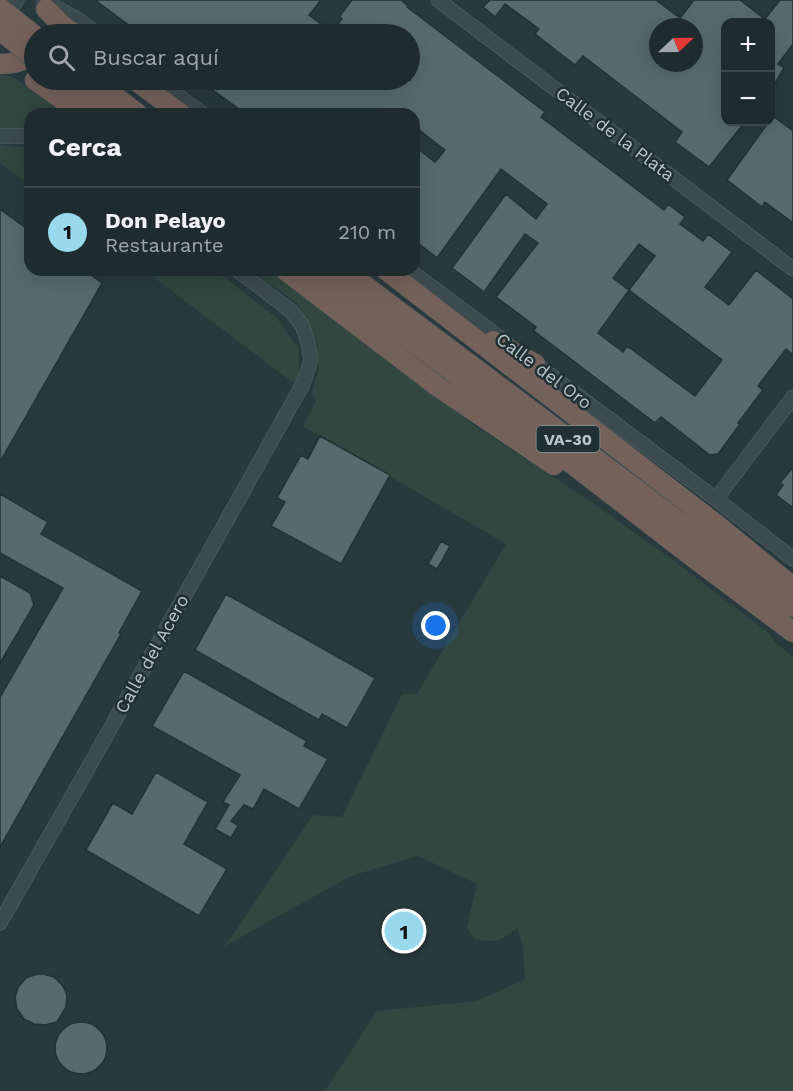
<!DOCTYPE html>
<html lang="es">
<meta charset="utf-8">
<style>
:root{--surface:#1f2c2f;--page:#2c383b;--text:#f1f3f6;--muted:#a1a7aa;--line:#3c484b;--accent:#99d9ee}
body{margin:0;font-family:"Work Sans",sans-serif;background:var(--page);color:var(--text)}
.controls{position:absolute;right:18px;top:18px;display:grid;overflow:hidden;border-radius:12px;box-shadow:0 6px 24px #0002}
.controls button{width:54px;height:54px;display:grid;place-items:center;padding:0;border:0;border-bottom:2px solid var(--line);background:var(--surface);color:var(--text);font:30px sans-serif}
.compass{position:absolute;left:649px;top:18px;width:54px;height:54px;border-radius:50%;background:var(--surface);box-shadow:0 6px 24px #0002;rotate:68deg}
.you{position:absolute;left:436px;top:626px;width:21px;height:21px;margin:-15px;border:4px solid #fff;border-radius:50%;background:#1a73e8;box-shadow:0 0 0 9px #1a73e833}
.badge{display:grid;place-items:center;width:39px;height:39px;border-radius:50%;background:var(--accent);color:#111;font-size:20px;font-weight:700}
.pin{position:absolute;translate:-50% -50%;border:3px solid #fff;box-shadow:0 2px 6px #0006}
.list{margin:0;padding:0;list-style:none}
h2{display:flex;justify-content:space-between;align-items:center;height:78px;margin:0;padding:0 24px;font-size:26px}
h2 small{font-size:20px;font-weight:400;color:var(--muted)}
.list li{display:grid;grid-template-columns:39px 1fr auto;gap:18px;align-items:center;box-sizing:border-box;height:90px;padding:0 24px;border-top:2px solid var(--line)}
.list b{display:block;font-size:22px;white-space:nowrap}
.list p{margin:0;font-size:20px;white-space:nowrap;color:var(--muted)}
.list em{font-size:20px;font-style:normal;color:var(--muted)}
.icon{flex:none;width:33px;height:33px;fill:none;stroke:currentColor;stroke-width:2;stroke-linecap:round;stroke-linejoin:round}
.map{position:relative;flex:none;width:793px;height:1091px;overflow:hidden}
.search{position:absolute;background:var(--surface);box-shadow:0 6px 24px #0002;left:24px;top:24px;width:396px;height:66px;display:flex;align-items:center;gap:15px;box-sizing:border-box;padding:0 21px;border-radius:33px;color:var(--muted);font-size:22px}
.panel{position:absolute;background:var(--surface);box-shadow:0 6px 24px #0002;left:24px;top:108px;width:396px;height:168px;border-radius:18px}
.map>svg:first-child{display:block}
.green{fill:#31473f}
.building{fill:#576a6e;stroke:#233236;stroke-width:1.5;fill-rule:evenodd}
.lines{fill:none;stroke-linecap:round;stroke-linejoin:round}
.minor-casing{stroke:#5a686c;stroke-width:15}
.highway-casing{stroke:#475559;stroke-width:21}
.minor{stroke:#3c4b4f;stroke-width:14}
.highway{stroke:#74615a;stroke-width:20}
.highway-bridge-casing{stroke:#475559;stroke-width:21;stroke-linecap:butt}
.highway-bridge{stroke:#74615a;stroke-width:20}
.labels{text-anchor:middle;stroke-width:5;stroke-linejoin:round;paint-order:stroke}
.shield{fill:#213034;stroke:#8b989c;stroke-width:1.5}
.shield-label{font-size:16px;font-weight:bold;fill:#b9c5c9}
.street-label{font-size:18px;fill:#b9c5c9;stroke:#213034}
</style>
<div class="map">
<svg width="793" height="1091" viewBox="0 0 793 1091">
<rect width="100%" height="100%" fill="#293a3f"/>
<path class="green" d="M 0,75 L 10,76 L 18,80 L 64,114 L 30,114 L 30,130 L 0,131 Z
M 0,145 L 30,148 L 30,185 L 0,163 Z
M 144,270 L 215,270 L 277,318 L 298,348 L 299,387 Z
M 251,270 L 275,270 L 475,426 L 590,501 L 673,560 L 770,634 L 775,642 L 793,657 L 793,1091 L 325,1091 L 377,1011 L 477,1001 L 525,979 L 522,942 L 517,928 C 501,942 494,943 474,939 L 467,927 L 477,884 L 418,856 L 351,876 L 223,947 L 235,932 L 313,815 L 342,817 L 402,694 L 417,694 L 506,544 L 303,426 L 316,401 L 312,393 L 319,368 L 317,341 L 297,303 Z"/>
<path class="building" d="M 95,0 L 321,0 L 309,15 L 332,32 L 342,19 L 339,17 L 352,0 L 401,0 L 408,6 L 407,7 L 545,112 L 541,117 L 664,210 L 668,204 L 685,217 L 680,224 L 703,241 L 708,234 L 732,252 L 705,287 L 729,305 L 756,270 L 793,299 L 793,355 L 786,349 L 758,386 L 763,390 L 738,423 L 740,424 L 718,454 L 710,455 L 661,417 L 655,423 L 534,331 L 536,327 L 496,297 L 538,243 L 525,234 L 484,292 L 452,268 L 506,194 L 536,219 L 547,204 L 501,169 L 437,258 L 414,240 L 414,146 L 435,162 L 445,150 L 414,126 L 414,114 L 246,114 L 210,88 L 216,80 L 410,80 L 410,34 L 141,34 ZM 639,244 L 655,256 L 629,290 L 613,278 ZM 629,290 L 722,360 L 695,396 L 627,346 L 623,352 L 598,333 Z
M 490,0 L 656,0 L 680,18 L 694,0 L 740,0 L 765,19 L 780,0 L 793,0 L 793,44 L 778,64 L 784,68 L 771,90 L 771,22 L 726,22 L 726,122 L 745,122 L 709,167 L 675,142 L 682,132 L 626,89 L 583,56 L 575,65 L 535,34 L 539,29 L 505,4 L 495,17 L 483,7 ZM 658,27 L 694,27 L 694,63 L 658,63 Z
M 773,116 L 793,131 L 793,223 L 765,202 L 762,207 L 727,180 Z
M 0,209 L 30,231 L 30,270 L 84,270 L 102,283 L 0,462 Z
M 320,436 L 390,475 L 341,564 L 271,526 L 285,502 L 277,498 L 301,455 L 308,459 Z
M 793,467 L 793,508 L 776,495 L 783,485 L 780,483 Z
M 0,494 L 48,522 L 41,534 L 142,591 L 119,633 L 121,634 L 0,847 L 0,697 L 63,588 L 0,553 Z
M 441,541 L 450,546 L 437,569 L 428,564 Z
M 0,576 L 30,593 L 34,605 L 0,663 Z
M 226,594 L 375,678 L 347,728 L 322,714 L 319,720 L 195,650 Z
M 184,671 L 307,741 L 304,746 L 328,759 L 299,809 L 264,789 L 253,809 L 244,805 L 231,821 L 238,825 L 231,838 L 215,829 L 229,805 L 223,802 L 225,798 L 240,775 L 152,726 Z
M 156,772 L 208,802 L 184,844 L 227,869 L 199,916 L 86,850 L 113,803 L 132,814 Z
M 37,974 L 43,974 L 54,977 L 62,985 L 65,990 L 67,996 L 66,1007 L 57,1022 L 45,1025 L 34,1024 L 24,1019 L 17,1009 L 15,998 L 18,987 L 26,978 Z
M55 1048a26 26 0 1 1 52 0a26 26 0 1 1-52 0Z"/>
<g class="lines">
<g class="minor-casing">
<path id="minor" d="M 438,0 L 793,269
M 44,1 L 76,18 L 98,34
M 3,20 L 17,0
M 157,80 L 203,114
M 0,136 L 30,136
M 409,270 L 506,342
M 529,359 L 716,499 L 793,559
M 716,499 L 793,397
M 0,923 L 91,763 L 303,384 L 311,360 L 308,342 L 302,325 L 291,311 L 237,270"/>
</g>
<g class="highway-casing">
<path id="highway" d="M 46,9 L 63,26 L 75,34
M 0,64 C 13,64 24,62 34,53
M 35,80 L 83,114
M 63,80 L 109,114
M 93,80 L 138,114
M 135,80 L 181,114
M 285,270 L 437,386 L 554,465
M 316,270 L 453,372 L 694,558 L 793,632
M 344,270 L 793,607
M 386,270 L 717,525 L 793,587
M 493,341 L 535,364"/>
</g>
<use href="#minor" class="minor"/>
<use href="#highway" class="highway"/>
<g class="highway-bridge-casing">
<path id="highway-bridge" d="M 0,8 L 34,35
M 0,30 L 34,58"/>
</g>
<use href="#highway-bridge" class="highway-bridge"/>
</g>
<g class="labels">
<rect class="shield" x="536.5" y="426" width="63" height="26" rx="4.5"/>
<g class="shield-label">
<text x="568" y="445">VA-30</text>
</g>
<g class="street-label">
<text transform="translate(615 134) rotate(37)" y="6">Calle de la Plata</text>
<text transform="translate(544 371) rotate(37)" y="6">Calle del Oro</text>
<text transform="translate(152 654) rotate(-61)" y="6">Calle del Acero</text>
</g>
</g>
</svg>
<div class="controls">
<button>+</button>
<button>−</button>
</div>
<svg class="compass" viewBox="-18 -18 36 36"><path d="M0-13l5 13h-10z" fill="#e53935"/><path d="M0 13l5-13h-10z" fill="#a1a7aa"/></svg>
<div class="you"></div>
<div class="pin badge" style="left:404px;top:931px">1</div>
<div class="search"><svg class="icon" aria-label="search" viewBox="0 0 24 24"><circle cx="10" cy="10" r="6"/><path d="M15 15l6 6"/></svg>Buscar aquí</div>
<section class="panel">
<h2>Cerca<small></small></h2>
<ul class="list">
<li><span class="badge">1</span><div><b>Don Pelayo</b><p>Restaurante</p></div><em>210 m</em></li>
</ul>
</section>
</div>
